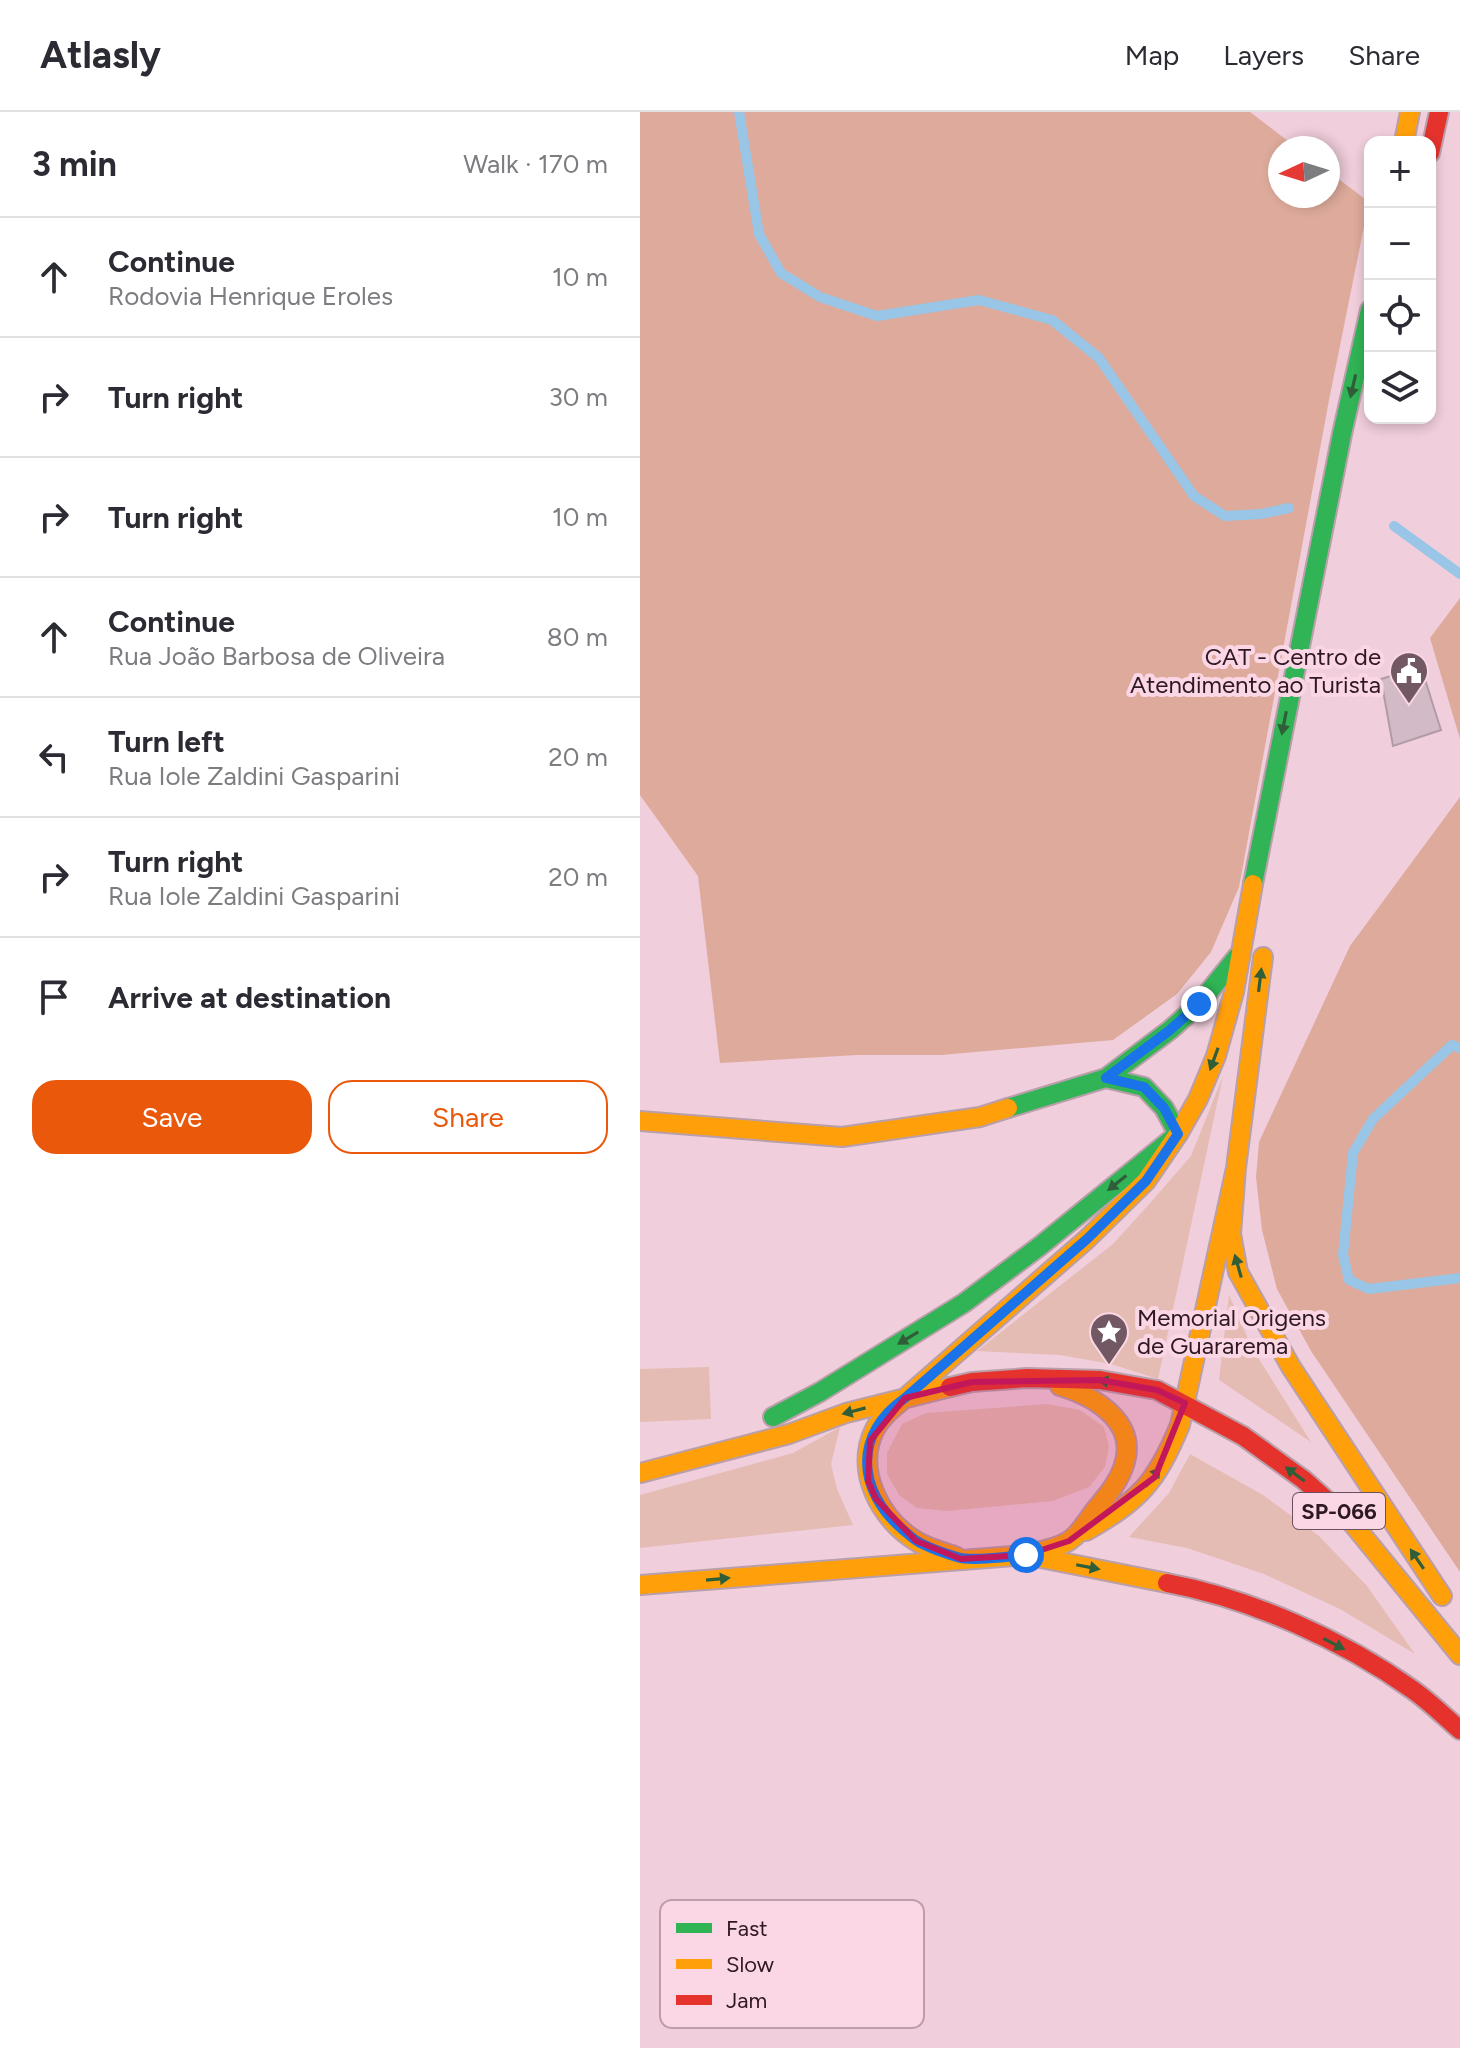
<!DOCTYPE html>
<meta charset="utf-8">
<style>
:root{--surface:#fff;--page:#f2f2f3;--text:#2b2b33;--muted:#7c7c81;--line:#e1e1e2;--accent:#ea580c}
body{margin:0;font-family:Figtree,sans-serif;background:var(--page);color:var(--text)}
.controls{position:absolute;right:24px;top:24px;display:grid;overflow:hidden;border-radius:16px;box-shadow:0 4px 12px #0003}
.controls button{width:72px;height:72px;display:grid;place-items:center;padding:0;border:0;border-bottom:2px solid var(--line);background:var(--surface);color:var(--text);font:40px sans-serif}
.compass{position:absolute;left:628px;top:24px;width:72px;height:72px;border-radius:50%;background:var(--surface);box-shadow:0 4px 12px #0003;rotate:266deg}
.stop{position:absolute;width:24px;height:24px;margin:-18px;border:6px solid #1a73e8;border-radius:50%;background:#fff}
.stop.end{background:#1a73e8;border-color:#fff;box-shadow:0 2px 8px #0008}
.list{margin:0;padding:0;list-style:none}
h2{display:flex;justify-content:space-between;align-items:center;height:104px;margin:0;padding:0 32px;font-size:34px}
h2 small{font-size:26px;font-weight:400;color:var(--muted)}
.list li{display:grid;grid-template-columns:52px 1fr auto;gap:24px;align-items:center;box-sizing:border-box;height:120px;padding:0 32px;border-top:2px solid var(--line)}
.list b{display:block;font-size:30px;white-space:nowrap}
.list p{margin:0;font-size:26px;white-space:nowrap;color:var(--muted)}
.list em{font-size:26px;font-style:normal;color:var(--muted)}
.actions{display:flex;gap:16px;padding:24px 32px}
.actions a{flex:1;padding:18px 0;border:2px solid var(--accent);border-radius:24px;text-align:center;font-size:28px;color:var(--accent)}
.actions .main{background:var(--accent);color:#fff}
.icon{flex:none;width:44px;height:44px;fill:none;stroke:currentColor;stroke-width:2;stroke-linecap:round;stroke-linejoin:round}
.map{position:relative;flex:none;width:820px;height:1936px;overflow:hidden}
header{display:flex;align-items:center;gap:48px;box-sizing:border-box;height:112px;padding:0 40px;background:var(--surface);border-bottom:2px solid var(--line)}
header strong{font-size:38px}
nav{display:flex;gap:44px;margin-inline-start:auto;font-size:28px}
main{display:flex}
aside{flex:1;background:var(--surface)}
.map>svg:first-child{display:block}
.green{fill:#e5bcb4}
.forest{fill:#ddaa9b}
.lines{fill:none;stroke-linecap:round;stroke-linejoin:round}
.stream{stroke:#99c6e6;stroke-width:10}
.building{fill:#d2bac7;stroke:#b29aa7;stroke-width:2}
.fast-casing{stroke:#b99faa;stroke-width:22}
.slow-casing{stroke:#b99faa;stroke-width:22}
.jam-casing{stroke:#b99faa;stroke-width:22}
.fast{stroke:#30b455;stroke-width:18}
.slow{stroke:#ff9f0a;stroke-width:18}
.jam{stroke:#e5322d;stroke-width:18}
.oneway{fill:#2f5e39}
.route{stroke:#1a73e8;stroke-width:10}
.marked{fill:#c2185b;fill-opacity:0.2;stroke:#c2185b;stroke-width:6;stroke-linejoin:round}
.labels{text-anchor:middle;stroke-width:8;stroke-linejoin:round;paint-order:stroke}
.shield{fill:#fbd6e5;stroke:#6c515c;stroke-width:2}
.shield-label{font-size:22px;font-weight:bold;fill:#2e1822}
.poi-label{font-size:24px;fill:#2e1822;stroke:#fbd6e5;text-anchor:end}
.key{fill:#fbd6e5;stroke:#be9daa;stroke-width:2}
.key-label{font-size:22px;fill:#2e1822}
</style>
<header>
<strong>Atlasly</strong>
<nav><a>Map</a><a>Layers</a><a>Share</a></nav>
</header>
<main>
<aside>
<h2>3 min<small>Walk · 170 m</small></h2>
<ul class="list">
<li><svg class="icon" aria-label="ahead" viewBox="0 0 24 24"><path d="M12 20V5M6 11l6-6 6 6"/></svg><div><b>Continue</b><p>Rodovia Henrique Eroles</p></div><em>10 m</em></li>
<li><svg class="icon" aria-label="right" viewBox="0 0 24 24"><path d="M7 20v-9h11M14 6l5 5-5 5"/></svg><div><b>Turn right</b></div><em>30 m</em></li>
<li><svg class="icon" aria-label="right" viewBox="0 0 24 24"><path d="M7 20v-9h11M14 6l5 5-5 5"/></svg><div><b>Turn right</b></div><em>10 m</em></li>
<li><svg class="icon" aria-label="ahead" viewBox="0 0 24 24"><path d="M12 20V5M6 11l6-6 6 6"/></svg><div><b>Continue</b><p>Rua João Barbosa de Oliveira</p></div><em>80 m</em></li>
<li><svg class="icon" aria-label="left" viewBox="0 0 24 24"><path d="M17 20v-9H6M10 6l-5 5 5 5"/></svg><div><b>Turn left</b><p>Rua Iole Zaldini Gasparini</p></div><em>20 m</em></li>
<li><svg class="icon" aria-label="right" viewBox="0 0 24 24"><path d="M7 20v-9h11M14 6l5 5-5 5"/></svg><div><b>Turn right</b><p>Rua Iole Zaldini Gasparini</p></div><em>20 m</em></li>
<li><svg class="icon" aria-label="arrive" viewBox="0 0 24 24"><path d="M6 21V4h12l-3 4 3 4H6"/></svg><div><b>Arrive at destination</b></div></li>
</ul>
<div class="actions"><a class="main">Save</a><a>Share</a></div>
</aside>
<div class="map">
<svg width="820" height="1936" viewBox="0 0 820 1936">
<rect width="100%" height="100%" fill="#f0cedc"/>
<path class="green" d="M 583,964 L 518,1267 L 471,1252 L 420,1243 L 337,1239 L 473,1132 L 511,1090 L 551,1044 Z
M 589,1183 L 612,1236 L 671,1330 L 579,1268 Z
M 69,1255 L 71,1307 L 0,1310 L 0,1257 Z
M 407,1292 L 440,1298 L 464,1315 L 469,1334 L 465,1355 L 449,1375 L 413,1389 L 307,1399 L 277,1396 L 259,1383 L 247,1362 L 247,1341 L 262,1312 L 286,1301 Z
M 200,1315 L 191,1352 L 197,1377 L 213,1413 L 0,1436 L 0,1383 L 153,1341 Z
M 550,1342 L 623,1383 L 679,1424 L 727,1474 L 775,1542 L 700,1497 L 624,1462 L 547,1436 L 489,1425 L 529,1381 Z"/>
<path class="forest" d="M 0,0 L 610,0 L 657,36 L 640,36 L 640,84 L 688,84 L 688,59 L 729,90 L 689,288 L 599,775 L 571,840 L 537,882 L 473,928 L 301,943 L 217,943 L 80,951 L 58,764 L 0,683 Z
M 820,486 L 820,627 L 790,526 Z
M 820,685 L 820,1460 L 671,1239 L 637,1177 L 622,1118 L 616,1065 L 619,1030 L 710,834 Z"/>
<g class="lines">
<path class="stream" d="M 99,0 L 119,122 L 141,161 L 180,185 L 237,204 L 339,188 L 412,208 L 459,246 L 554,384 L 585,404 L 621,402 L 649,396
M 754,414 L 820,462
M 820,936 L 812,933 L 733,1007 L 713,1041 L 703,1143 L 709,1168 L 729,1177 L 820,1166"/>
</g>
<path class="building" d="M 781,555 L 801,618 L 753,634 L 741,567 Z"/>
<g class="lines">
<g class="fast-casing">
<path id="fast" d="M 613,772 L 702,322 L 730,198
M 466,966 L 504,975 L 524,996 L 538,1022
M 368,996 L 466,966 L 530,918 L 559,892 L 597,845
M 133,1305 L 180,1280 L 324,1191 L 400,1134 L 538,1022"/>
</g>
<g class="slow-casing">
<path id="slow" d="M 764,30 L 770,0
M 0,1009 L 202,1025 L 340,1005 L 368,996
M 596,1056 L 591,1122 L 598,1160 L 651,1255 L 802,1484
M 265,1286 L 447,1127 L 506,1069 L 538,1022 L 558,987 L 576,944 L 594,880 L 613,772
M 265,1286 C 254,1295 242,1304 235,1317 C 214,1358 240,1407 276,1429 C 289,1437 304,1440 317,1445
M 0,1361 L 149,1322 L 206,1301 L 310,1275
M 703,1403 L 713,1412 L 820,1543
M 446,1419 C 500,1388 516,1371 540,1313 L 596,1056 L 623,845
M 386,1443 C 399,1439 415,1437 427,1430 C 440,1423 447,1408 456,1397 C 466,1385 477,1372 483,1356 C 500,1311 456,1285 420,1274
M 0,1473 L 386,1443 L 527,1471"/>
</g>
<g class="jam-casing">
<path id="jam" d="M 790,41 L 799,0
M 310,1275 L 332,1270 L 387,1266 L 460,1268 L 517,1278 L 603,1324 L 664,1368 L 703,1403
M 527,1471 C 612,1487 703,1528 773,1578 C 790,1590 805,1605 820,1618"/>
</g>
<use href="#fast" class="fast"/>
<use href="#slow" class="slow"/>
<use href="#jam" class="jam"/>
</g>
<defs><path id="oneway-solid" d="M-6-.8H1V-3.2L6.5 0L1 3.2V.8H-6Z" transform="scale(2)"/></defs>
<g class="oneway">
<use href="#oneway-solid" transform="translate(713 274) rotate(103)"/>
<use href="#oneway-solid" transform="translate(644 611) rotate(101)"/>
<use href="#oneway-solid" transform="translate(620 868) rotate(-83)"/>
<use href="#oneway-solid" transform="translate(574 947) rotate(110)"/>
<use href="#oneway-solid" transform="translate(477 1071) rotate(141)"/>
<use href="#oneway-solid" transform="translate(598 1154) rotate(-106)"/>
<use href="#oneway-solid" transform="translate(268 1226) rotate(149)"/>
<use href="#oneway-solid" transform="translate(470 1270) rotate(-171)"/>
<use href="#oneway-solid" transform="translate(214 1299) rotate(165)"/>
<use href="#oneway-solid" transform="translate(655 1362) rotate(-143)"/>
<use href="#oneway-solid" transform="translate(513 1365) rotate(-52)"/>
<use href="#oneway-solid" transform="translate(777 1447) rotate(-124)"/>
<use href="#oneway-solid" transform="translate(448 1455) rotate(11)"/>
<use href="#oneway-solid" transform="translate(78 1467) rotate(-5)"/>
<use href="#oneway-solid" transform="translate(694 1532) rotate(28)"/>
</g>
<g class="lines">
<path class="route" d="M 386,1443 C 369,1444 332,1450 317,1445 C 304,1441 288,1436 277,1429 C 272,1426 267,1421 262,1417 C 217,1378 213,1322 265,1286 L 447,1127 L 506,1069 L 538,1022 L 524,996 L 504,975 L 466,966 L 530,918 L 559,892"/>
</g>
<path class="marked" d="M 460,1268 L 517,1278 L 545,1291 L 515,1365 L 429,1429 L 386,1443 L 321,1447 L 276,1429 L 236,1387 L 228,1369 L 230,1329 L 265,1286 L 332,1270 Z"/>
<defs>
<g id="civic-pin" transform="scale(2)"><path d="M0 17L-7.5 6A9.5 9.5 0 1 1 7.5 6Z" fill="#725863" stroke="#fbd6e5"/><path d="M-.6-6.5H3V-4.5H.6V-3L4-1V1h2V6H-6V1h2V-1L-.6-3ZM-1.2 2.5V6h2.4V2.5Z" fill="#fff"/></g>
<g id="sight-pin" transform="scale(2)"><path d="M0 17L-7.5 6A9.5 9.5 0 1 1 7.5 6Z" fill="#725863" stroke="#fbd6e5"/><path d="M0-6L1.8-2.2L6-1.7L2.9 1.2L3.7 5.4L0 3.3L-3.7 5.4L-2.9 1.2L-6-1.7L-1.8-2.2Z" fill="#fff"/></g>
</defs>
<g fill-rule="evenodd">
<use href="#civic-pin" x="769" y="559"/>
<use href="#sight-pin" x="469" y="1220"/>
</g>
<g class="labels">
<rect class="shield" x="653" y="1381" width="92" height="36" rx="6"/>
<g class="shield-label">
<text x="699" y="1407">SP-066</text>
</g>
<g class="poi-label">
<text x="741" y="553">CAT - Centro de<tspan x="741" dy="28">Atendimento ao Turista</tspan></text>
<text x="497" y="1214" text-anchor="start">Memorial Origens<tspan x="497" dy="28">de Guararema</tspan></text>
</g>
</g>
<rect x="20" y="1788" width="264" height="128" rx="12" class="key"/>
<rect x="36" y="1811" width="36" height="10" fill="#30b455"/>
<rect x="36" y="1847" width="36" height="10" fill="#ff9f0a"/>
<rect x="36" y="1883" width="36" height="10" fill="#e5322d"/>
<g class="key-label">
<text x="86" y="1824">Fast</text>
<text x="86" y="1860">Slow</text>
<text x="86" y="1896">Jam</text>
</g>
</svg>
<div class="controls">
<button>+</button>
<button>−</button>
<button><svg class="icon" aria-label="locate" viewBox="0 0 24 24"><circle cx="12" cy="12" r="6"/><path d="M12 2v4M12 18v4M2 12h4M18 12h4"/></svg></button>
<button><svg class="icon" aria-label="layers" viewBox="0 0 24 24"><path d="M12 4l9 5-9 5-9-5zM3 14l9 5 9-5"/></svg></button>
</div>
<svg class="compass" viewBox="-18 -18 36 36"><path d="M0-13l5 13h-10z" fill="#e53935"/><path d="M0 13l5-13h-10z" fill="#7c7c81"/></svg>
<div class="stop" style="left:386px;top:1443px"></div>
<div class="stop end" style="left:559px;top:892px"></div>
</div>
</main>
